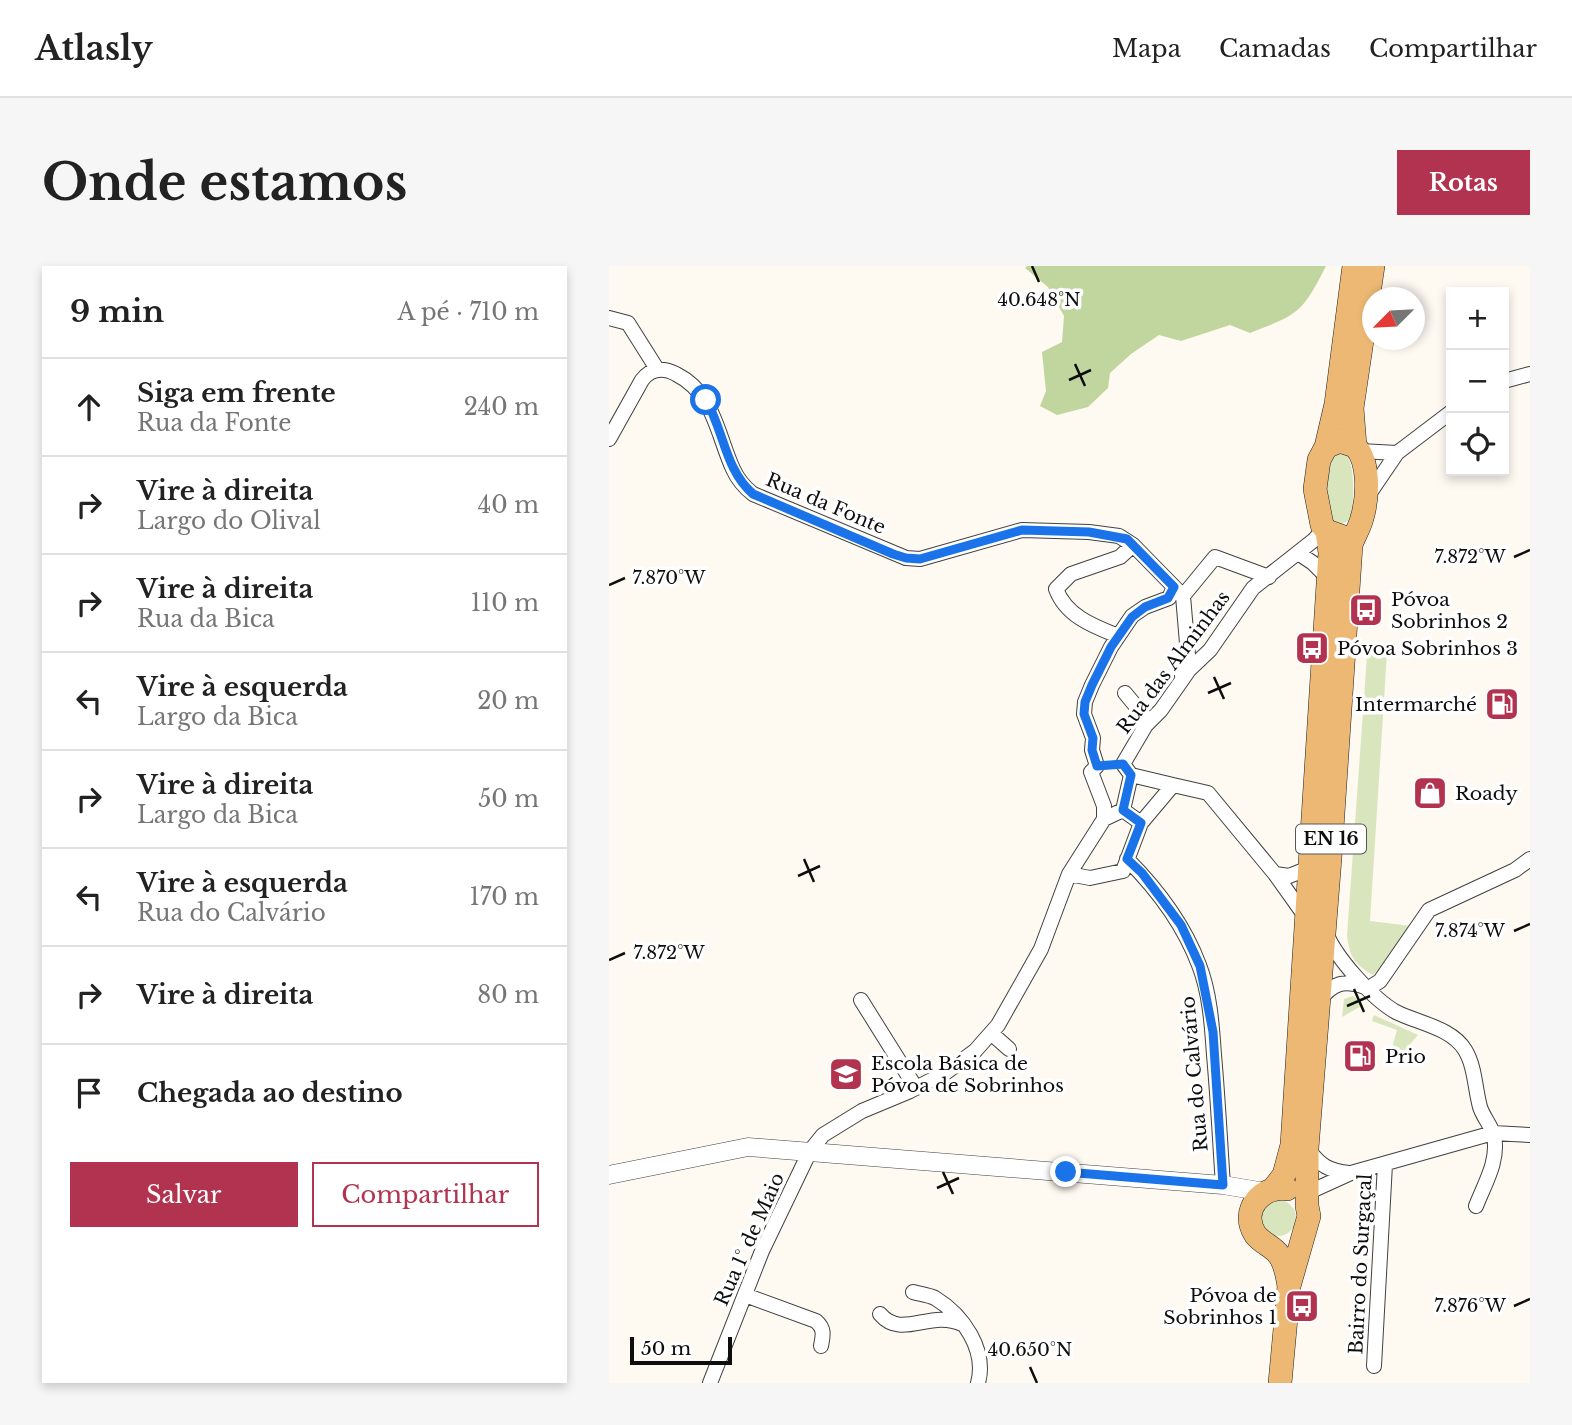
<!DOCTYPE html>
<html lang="pt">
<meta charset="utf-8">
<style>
:root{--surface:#fff;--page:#f6f6f6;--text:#222;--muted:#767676;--line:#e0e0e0;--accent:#b23350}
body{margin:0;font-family:"Libre Baskerville",serif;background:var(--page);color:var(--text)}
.controls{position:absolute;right:21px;top:21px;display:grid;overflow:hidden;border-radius:0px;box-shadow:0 4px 10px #0003}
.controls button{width:63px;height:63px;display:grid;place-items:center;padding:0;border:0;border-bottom:2px solid var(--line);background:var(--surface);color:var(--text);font:35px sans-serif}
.compass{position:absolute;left:753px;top:21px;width:63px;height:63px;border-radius:50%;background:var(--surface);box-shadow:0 4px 10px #0003;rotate:246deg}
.scale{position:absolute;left:21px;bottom:18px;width:102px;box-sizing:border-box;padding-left:7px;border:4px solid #0e0e0e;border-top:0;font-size:19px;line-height:24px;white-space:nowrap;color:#0e0e0e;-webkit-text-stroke:5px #fff;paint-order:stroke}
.stop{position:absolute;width:21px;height:21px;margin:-16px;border:5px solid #1a73e8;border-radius:50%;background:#fff}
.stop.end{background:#1a73e8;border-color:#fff;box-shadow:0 2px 7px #0008}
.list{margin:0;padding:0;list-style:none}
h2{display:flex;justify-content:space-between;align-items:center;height:91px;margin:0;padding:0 28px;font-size:30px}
h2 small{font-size:23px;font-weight:400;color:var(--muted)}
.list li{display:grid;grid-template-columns:46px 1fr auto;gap:21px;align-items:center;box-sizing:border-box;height:98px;padding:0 28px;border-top:2px solid var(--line)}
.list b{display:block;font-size:26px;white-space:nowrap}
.list p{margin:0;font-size:23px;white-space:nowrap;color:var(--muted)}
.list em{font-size:23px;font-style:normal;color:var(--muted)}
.actions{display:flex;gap:14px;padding:21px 28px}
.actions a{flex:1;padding:16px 0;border:2px solid var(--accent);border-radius:0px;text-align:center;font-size:24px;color:var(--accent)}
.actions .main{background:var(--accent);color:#fff}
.icon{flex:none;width:38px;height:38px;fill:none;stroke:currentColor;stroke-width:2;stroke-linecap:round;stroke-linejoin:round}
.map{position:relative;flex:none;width:921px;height:1117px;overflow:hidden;border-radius:0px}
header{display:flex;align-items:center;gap:42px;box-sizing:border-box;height:98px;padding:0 35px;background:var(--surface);border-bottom:2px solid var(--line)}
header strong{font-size:33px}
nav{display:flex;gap:38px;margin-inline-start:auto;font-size:24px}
.intro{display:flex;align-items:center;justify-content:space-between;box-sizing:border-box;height:168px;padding:0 42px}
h1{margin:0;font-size:49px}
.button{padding:18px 32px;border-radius:0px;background:var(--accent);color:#fff;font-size:24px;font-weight:700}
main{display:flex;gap:42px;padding:0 42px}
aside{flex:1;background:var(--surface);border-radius:0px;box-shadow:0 4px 10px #0003}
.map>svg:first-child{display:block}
.green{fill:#d9e5bd}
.forest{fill:#c1d59e}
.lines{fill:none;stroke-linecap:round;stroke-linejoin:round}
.minor-casing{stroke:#414141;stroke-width:16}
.tertiary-casing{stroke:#414141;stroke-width:19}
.primary-casing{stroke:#1f1f1f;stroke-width:24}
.minor{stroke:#fff;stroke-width:14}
.tertiary{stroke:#fff;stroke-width:18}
.primary{stroke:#ecb873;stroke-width:23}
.route{stroke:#1a73e8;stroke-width:9}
.ticks{fill:none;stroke:#0e0e0e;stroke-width:2.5}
.labels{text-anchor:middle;stroke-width:7;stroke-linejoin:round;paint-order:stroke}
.shield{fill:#fff;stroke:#565656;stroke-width:2}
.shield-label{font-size:18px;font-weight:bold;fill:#0e0e0e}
.street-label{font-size:19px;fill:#0e0e0e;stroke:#fff}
.poi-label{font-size:19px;fill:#0e0e0e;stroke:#fff;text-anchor:start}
.ticks-label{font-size:18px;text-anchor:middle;fill:#0e0e0e;stroke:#fff;stroke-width:7;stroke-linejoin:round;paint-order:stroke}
</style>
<header>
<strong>Atlasly</strong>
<nav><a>Mapa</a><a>Camadas</a><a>Compartilhar</a></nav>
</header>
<div class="intro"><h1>Onde estamos</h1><a class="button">Rotas</a></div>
<main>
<aside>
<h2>9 min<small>A pé · 710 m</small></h2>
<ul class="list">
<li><svg class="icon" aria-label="ahead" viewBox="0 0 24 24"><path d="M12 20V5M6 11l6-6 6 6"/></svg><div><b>Siga em frente</b><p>Rua da Fonte</p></div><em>240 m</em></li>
<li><svg class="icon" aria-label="right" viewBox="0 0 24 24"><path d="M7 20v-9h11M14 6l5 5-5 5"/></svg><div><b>Vire à direita</b><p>Largo do Olival</p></div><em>40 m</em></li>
<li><svg class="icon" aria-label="right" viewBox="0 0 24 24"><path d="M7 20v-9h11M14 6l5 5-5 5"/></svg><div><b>Vire à direita</b><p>Rua da Bica</p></div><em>110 m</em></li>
<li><svg class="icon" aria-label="left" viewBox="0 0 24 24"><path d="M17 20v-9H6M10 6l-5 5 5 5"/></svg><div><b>Vire à esquerda</b><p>Largo da Bica</p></div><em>20 m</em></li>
<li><svg class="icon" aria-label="right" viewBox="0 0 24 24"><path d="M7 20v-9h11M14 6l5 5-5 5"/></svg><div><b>Vire à direita</b><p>Largo da Bica</p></div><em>50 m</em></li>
<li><svg class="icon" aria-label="left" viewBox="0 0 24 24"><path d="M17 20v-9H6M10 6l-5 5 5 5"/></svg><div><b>Vire à esquerda</b><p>Rua do Calvário</p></div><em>170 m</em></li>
<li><svg class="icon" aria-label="right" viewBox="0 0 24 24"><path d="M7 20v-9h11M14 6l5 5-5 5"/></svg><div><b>Vire à direita</b></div><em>80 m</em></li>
<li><svg class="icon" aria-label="arrive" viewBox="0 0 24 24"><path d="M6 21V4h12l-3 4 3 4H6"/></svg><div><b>Chegada ao destino</b></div></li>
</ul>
<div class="actions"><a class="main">Salvar</a><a>Compartilhar</a></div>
</aside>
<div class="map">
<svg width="921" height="1117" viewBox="0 0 921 1117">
<rect width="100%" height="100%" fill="#fef9f1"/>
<path class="green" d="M 736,186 C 747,199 745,237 741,254 L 731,259 L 724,257 C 715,238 715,206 725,187 Z
M 759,376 L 778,386 L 761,655 L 802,660 L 776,697 L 764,709 C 745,698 741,691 738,670 Z
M 744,730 L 754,739 L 733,751 L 735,733 Z
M 765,749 L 809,769 L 787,794 L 784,778 L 788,764 L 763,755 Z
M651 952a18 18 0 1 1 36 0a18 18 0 1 1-36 0Z"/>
<path class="forest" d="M 418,0 L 717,0 C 693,47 690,48 641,67 L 621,59 L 572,75 L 550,69 L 522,88 L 501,107 L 499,122 L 479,141 L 448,149 L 431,140 L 437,125 L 433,86 L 453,76 L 455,50 L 439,21 L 416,2 Z"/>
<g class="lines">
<g class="minor-casing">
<path id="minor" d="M 0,52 L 19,57 L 48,103
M 895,115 L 921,108
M 0,173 L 33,114 C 42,102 54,101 67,108 C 105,127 108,168 124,203 C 129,214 135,221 144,228 L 297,292 L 311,293 L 413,264 L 480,266 L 510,270 L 524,279 L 574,330
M 751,185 L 788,187
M 758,231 L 788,187 L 842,146
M 689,287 L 704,297 L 719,312
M 574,330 L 606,291 L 660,311
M 509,370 C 484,360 457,350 447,323 L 462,308 L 511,291 L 524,279
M 573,410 L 579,389 L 574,330
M 516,427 L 540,456
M 488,500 L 483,484 L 484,472 L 475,448 L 476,436 L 483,419 L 502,381 L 523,350 L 536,341 L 560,332 L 565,321
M 488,500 L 482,506 L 495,540 L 495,553
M 522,509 L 514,498 L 537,459 L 552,444 L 580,404 L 601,384 L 644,322 L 705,274 L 716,262
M 522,509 L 564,519 L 532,557
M 564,519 L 599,527 L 666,608 L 696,650
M 518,593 C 548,623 575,659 590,699 C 601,727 603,760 605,789 C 609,833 611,876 614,919
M 460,608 L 481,612 L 514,605 L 532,557 L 514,544 L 522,509
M 666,608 L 680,610 L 700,602
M 717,667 C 727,692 764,733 787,746 C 809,757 843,762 856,784 C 866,800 866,823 871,841 C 874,851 882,859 885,870 C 890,895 876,917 867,940
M 760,722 L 771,715 L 820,644 L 906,604 L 921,593
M 252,734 L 307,822
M 710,735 C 724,716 735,714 756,721
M 382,767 L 400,783
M 700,884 C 711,900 721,905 740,907
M 698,927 L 742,907 L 884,867 L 921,869
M 304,1026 C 311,1028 320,1029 326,1032 C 354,1049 378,1084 369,1117
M 136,1029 L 207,1055 C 216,1063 214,1069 212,1080
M 271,1048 C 293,1074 321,1043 353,1058
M 765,1100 L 776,898
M 101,1117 L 153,985 L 201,885 L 214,869 L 253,845 L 301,825 L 336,807 L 366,785 L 389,759 L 432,683 L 460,608 L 495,553 L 514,544"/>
</g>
<g class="tertiary-casing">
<path id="tertiary" d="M 0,909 L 139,881 L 614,919 L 656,926"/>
</g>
<g class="primary-casing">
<path id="primary" d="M 746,180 L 743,142 L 764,0
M 732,270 L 718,265 L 713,259 L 706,223 L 710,194 L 717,181 L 727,138 L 745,0
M 665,922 L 675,909 L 683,879 L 721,287 L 718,265
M 678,923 C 653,919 631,944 646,968 C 652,977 664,980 670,989 C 677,998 678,1010 680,1020
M 671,1117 L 680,1020 L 700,950 L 698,940 L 698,882 L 721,592 L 742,279 C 745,270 751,261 753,252 C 759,232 761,196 746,180 L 731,175 L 717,181"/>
</g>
<use href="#minor" class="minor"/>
<use href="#tertiary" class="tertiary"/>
<use href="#primary" class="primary"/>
</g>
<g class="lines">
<path class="route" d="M 97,134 C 115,165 116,204 144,228 L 284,288 L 297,292 L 311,293 L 413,264 L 480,266 L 518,273 L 565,321 L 559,332 L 536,341 L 523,351 L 502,381 L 483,419 L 476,436 L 475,448 L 484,472 L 483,484 L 488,500 L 514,498 L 522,509 L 514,544 L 532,557 L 518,593 L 533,607 L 572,659 L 591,700 L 604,766 L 614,919 L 457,906"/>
</g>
<path class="ticks" d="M 423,0 L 430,16M 466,98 L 476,120M 460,114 L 482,104M 905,291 L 921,284M 0,319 L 16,312M 605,411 L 615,433M 599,427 L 622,417M 195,593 L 205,616M 189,610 L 211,600M 905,665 L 921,658M 0,694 L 16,687M 745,723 L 755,746M 738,740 L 761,730M 334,906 L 344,928M 328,922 L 350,912M 905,1040 L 921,1033M 421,1101 L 428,1117"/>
<defs>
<g id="bus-square" transform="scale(1.75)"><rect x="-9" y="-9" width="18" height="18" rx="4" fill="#b23350" stroke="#fff"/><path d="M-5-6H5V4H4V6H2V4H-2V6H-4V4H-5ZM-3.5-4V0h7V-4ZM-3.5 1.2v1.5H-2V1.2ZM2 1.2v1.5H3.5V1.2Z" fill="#fff"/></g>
<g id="fuel-square" transform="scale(1.75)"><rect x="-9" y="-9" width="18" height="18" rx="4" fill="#b23350" stroke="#fff"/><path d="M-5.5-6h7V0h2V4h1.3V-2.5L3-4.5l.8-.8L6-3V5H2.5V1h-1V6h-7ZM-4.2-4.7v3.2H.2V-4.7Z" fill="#fff"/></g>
<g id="shop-square" transform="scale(1.75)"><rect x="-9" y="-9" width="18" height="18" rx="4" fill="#b23350" stroke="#fff"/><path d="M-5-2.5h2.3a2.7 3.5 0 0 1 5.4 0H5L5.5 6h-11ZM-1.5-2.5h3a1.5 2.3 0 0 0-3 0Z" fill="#fff"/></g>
<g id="school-square" transform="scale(1.75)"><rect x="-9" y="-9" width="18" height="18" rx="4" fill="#b23350" stroke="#fff"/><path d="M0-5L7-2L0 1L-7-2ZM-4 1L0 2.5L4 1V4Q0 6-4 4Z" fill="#fff"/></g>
</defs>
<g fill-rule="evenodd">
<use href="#bus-square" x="757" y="344"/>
<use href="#bus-square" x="703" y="382"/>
<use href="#fuel-square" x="893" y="438"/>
<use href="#shop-square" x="821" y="527"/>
<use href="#fuel-square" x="751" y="790"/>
<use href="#school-square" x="237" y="808"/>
<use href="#bus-square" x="693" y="1040"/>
</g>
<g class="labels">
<rect class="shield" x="687" y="558.5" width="70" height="29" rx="5"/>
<g class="shield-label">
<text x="722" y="579">EN 16</text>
</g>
<g class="street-label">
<text transform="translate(217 237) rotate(23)" y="7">Rua da Fonte</text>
<text transform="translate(564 396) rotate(-53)" y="7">Rua das Alminhas</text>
<text transform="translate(585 808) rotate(-95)" y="7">Rua do Calvário</text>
<text transform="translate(140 973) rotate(-66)" y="7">Rua 1° de Maio</text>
<text transform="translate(751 998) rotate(-87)" y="7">Bairro do Surgaçal</text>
</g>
<g class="poi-label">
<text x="782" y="340">Póvoa<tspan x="782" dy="22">Sobrinhos 2</tspan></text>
<text x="728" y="389">Póvoa Sobrinhos 3</text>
<text x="868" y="445" text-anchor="end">Intermarché</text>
<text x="846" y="534">Roady</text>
<text x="776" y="797">Prio</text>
<text x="262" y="804">Escola Básica de<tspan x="262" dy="22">Póvoa de Sobrinhos</tspan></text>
<text x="668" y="1036" text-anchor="end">Póvoa de<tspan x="668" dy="22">Sobrinhos 1</tspan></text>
</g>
</g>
<g class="ticks-label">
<text x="430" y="40">40.648°N</text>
<text x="861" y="297">7.872°W</text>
<text x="60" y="318">7.870°W</text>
<text x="861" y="671">7.874°W</text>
<text x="60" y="693">7.872°W</text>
<text x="861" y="1046">7.876°W</text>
<text x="421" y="1090">40.650°N</text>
</g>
</svg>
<div class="controls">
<button>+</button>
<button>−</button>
<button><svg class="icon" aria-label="locate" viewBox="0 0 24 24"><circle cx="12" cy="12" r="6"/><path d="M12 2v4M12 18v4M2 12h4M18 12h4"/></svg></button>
</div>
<svg class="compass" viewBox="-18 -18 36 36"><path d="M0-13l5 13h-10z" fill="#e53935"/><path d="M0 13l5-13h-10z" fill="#767676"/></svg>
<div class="scale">50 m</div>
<div class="stop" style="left:97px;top:134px"></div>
<div class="stop end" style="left:457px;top:906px"></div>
</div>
</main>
